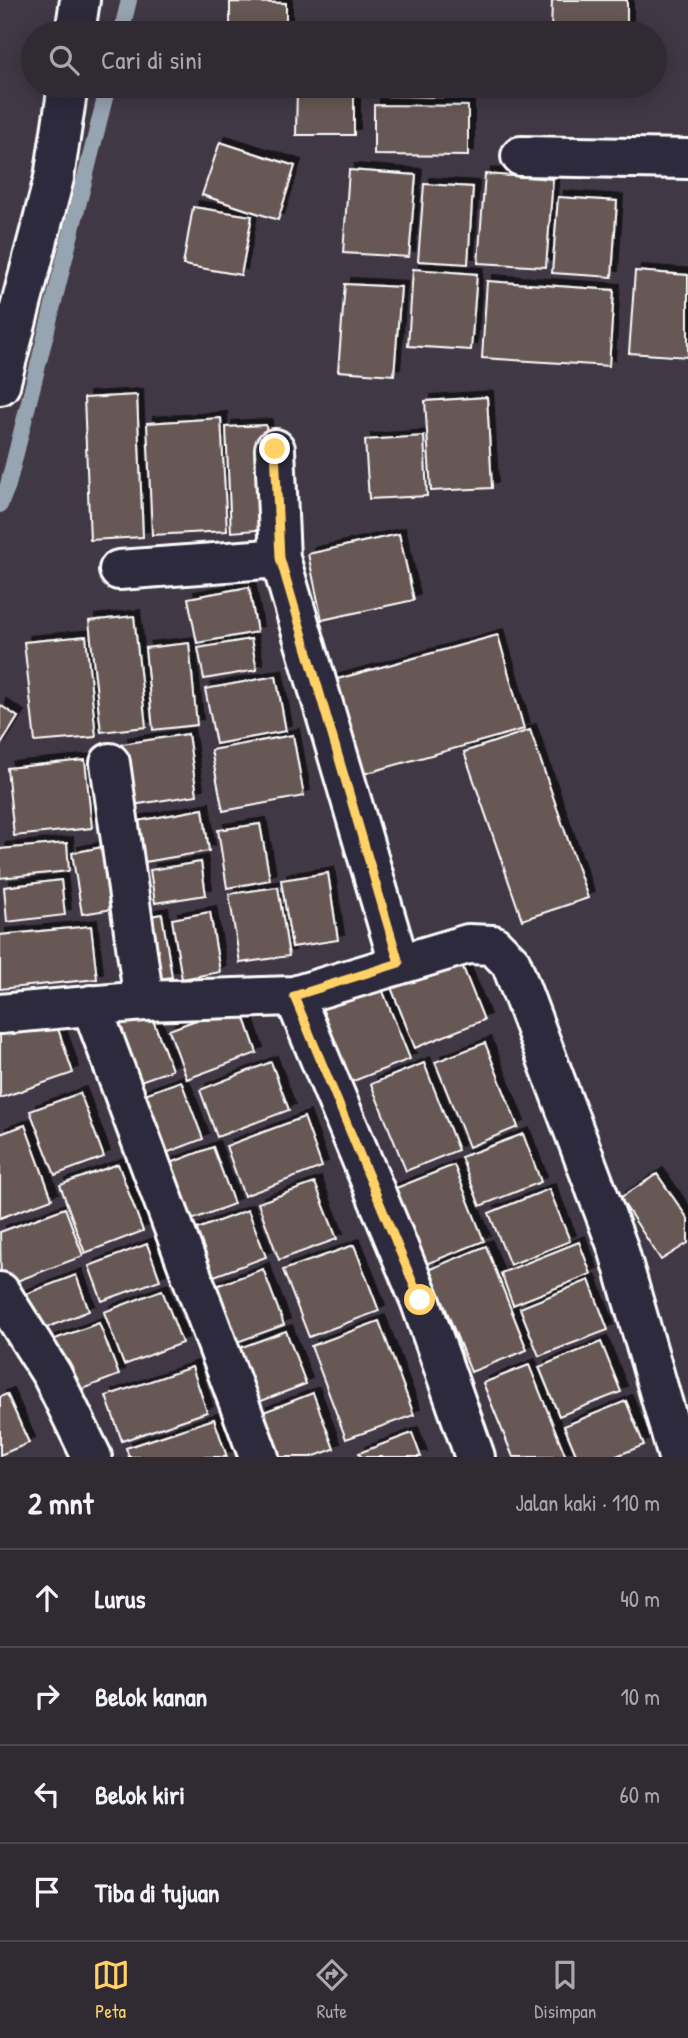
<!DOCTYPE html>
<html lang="id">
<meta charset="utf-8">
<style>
:root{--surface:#302a33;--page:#38323b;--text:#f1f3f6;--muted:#a8a7ac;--line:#4b464e;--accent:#ffd166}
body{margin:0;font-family:"Patrick Hand",sans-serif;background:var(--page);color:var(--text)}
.stop{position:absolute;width:21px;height:21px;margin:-16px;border:5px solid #ffd166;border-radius:50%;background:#fff}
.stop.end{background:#ffd166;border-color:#fff;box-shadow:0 2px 7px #0008}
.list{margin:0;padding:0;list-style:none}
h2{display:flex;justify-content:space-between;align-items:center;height:91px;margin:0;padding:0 28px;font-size:30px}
h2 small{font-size:23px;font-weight:400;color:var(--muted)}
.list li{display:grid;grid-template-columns:46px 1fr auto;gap:21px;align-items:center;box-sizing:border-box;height:98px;padding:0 28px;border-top:2px solid var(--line)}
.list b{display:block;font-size:26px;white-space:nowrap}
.list em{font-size:23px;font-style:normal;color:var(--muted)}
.icon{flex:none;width:38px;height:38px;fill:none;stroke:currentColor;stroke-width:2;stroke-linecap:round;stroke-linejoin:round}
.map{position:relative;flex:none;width:688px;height:1457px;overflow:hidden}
.search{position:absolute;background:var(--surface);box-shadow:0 4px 18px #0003;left:21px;right:21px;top:21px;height:77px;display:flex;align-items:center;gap:18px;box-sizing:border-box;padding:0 24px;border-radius:38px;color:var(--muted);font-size:26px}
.sheet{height:483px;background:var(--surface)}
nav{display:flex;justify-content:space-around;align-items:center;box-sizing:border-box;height:98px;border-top:2px solid var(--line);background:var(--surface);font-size:19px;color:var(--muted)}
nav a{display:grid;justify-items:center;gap:4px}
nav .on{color:var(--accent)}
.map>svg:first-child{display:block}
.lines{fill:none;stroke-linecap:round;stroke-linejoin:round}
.stream{stroke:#97a4b1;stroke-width:16}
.building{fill:#675955;stroke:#fff;stroke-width:2;filter:url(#shadow)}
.street-casing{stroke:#fff;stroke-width:44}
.street{stroke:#2f2a3d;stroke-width:38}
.route{stroke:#ffd166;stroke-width:9}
</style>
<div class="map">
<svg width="688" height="1457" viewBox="0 0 688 1457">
<defs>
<filter id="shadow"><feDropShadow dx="6" dy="-6" stdDeviation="0" flood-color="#0009"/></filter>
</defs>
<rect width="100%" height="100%" fill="#403844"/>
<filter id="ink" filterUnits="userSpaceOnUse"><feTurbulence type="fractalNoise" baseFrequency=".0143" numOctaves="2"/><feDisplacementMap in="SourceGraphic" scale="14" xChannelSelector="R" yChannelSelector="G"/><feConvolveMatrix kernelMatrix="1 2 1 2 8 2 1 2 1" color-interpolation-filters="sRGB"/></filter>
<g filter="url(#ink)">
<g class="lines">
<path class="stream" d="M 121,33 L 129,0
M 0,505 L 8,485 L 108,86"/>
</g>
<path class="building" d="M 552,0 L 627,0 L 627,33 L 551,33 Z
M 230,2 L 286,3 L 286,33 L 230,33 Z
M 297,86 L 354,86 L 354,135 L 296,135 Z
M 367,86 L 445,86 L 445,97 L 367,95 Z
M 374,105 L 468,106 L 468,156 L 374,155 Z
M 220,142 L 295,166 L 278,220 L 202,195 Z
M 349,170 L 416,175 L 409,257 L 343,253 Z
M 485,174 L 553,179 L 546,267 L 478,263 Z
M 424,184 L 473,187 L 468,264 L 418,261 Z
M 558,197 L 617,201 L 612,277 L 552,273 Z
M 193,207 L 252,216 L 241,275 L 183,265 Z
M 413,269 L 477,274 L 471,350 L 408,346 Z
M 635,271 L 688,275 L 688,357 L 629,353 Z
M 487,281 L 614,290 L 609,366 L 482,358 Z
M 345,284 L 401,287 L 394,375 L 338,371 Z
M 137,395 L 143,537 L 90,540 L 84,398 Z
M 487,397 L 492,488 L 431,491 L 425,401 Z
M 221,418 L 227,531 L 152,535 L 147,423 Z
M 266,425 L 271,529 L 231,532 L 226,427 Z
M 424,436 L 427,496 L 369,499 L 365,440 Z
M 399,534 L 414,600 L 322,620 L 308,554 Z
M 249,587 L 257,632 L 197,643 L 188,598 Z
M 134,616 L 146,727 L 101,732 L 89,621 Z
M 498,635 L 524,729 L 349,778 L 323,683 Z
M 86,636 L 96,737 L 35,742 L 24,642 Z
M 251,639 L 257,670 L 204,679 L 198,648 Z
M 189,643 L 197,725 L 153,730 L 145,648 Z
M 276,676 L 286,731 L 216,744 L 205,689 Z
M 0,705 L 18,717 L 0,746 Z
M 530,730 L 588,898 L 522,920 L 464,752 Z
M 188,734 L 197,795 L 132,805 L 122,744 Z
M 293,735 L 304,796 L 223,811 L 211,750 Z
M 85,760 L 92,828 L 14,836 L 7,768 Z
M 203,809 L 209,851 L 139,863 L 132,822 Z
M 260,824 L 270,880 L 227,888 L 218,830 Z
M 67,843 L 69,871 L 0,878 L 0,849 Z
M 102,847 L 113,909 L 82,914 L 72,853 Z
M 201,862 L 206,895 L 155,903 L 150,870 Z
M 328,873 L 338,940 L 292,947 L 281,880 Z
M 61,880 L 65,915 L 7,922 L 4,887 Z
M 278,887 L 289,956 L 240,963 L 229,894 Z
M 210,912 L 220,972 L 182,979 L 172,919 Z
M 162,914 L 172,977 L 143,981 L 133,919 Z
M 91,926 L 97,979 L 0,989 L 0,935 Z
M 458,955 L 484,1020 L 415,1048 L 389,982 Z
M 380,984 L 410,1059 L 351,1082 L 321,1006 Z
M 240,1004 L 257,1053 L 187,1079 L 169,1030 Z
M 148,1007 L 172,1070 L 126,1086 L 104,1024 Z
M 53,1014 L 73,1073 L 0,1098 L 0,1032 Z
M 485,1043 L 518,1127 L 469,1147 L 435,1062 Z
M 271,1062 L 289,1110 L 217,1137 L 200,1090 Z
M 424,1063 L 458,1150 L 406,1171 L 371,1084 Z
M 181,1081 L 203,1139 L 153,1158 L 131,1099 Z
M 80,1093 L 104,1157 L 55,1175 L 30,1111 Z
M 304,1117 L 322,1167 L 244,1196 L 226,1146 Z
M 25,1125 L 52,1199 L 0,1218 L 0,1134 Z
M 523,1134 L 541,1182 L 480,1206 L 461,1157 Z
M 213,1147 L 234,1204 L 178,1225 L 157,1168 Z
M 118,1164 L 143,1231 L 85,1253 L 60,1185 Z
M 454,1165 L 484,1241 L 416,1268 L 386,1192 Z
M 657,1174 L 688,1219 L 688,1243 L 661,1260 L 620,1198 Z
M 315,1183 L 337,1239 L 279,1260 L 258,1203 Z
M 549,1189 L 570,1241 L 510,1265 L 489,1213 Z
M 65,1208 L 83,1256 L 1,1287 L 0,1232 Z
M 248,1210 L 266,1257 L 206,1279 L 189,1232 Z
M 579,1242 L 591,1274 L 513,1305 L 501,1273 Z
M 147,1244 L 160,1280 L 102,1301 L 89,1266 Z
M 354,1245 L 379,1311 L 309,1337 L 283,1270 Z
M 486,1246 L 527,1350 L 471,1372 L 430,1269 Z
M 263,1269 L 284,1325 L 226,1346 L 205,1290 Z
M 76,1275 L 89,1311 L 33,1333 L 20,1296 Z
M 589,1280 L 608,1330 L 539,1356 L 520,1308 Z
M 162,1290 L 182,1343 L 124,1365 L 104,1312 Z
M 379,1321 L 414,1415 L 346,1439 L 311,1346 Z
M 99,1323 L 119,1375 L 64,1396 L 44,1343 Z
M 286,1331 L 306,1384 L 251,1405 L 231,1351 Z
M 601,1342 L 621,1392 L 559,1416 L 539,1367 Z
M 529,1365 L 566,1457 L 513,1457 L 483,1383 Z
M 192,1367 L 207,1412 L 122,1441 L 106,1396 Z
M 313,1393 L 334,1449 L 312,1457 L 278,1457 L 261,1413 Z
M 7,1394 L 29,1443 L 0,1455 L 0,1397 Z
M 626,1401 L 644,1445 L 614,1457 L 577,1457 L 564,1426 Z
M 214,1419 L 227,1457 L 129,1457 L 126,1448 Z
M 412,1433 L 421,1457 L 361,1457 L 359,1453 Z"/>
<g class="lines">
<g class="street-casing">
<path id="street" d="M 75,33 L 80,0
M 521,156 L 688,159
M 0,385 L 54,178 L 68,86
M 275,449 L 280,558 L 399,963
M 119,570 L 280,558
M 110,763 L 144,1001
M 294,996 L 420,1300 L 475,1457
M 91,1005 L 259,1457
M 0,1014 L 144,1001 L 294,996 L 468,944 L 493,945 L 511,963 L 618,1248 L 678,1457
M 0,1292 L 52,1375 L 92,1457"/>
</g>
<use href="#street" class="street"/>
</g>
</g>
<g class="lines" filter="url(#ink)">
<path class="route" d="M 275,449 L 280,558 L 399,963 L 294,996 L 420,1300"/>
</g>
</svg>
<div class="stop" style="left:420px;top:1300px"></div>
<div class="stop end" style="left:275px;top:449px"></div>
<div class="search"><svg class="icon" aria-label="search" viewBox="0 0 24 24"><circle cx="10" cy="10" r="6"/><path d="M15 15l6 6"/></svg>Cari di sini</div>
</div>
<section class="sheet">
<h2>2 mnt<small>Jalan kaki · 110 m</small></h2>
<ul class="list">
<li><svg class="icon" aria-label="ahead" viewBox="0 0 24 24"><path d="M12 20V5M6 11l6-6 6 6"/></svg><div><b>Lurus</b></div><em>40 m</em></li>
<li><svg class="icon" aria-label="right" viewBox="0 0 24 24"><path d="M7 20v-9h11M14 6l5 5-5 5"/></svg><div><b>Belok kanan</b></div><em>10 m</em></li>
<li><svg class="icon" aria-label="left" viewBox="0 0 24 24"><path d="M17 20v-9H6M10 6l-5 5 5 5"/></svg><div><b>Belok kiri</b></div><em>60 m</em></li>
<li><svg class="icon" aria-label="arrive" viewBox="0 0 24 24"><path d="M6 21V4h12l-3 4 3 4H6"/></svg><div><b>Tiba di tujuan</b></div></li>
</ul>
</section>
<nav>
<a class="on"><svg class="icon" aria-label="map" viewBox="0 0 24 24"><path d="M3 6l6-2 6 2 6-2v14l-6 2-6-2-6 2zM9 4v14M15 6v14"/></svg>Peta</a>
<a><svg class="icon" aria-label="directions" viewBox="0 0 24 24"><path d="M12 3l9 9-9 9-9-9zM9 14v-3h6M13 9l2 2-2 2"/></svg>Rute</a>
<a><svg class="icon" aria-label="saved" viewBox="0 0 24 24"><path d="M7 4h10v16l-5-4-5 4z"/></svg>Disimpan</a>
</nav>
